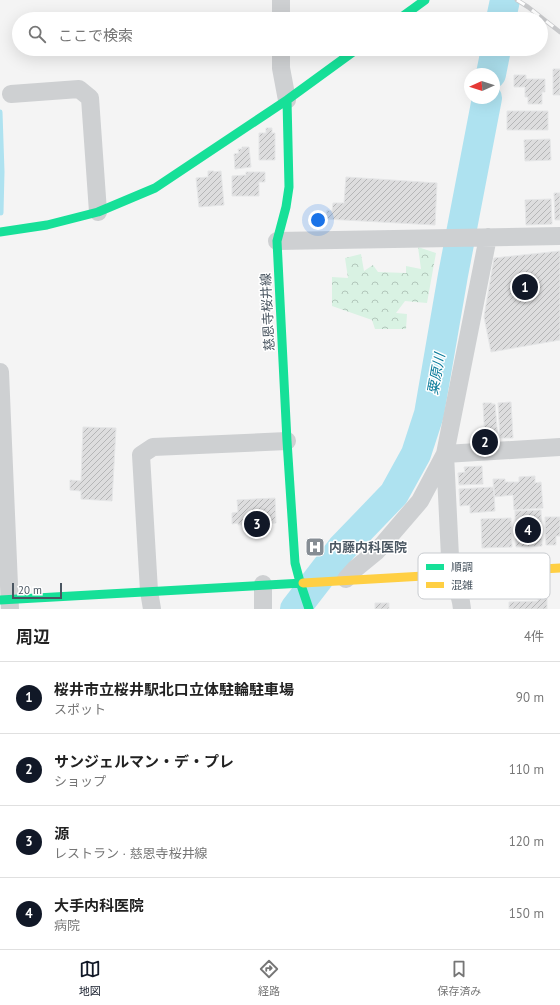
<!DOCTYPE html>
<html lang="ja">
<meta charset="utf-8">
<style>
:root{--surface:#fff;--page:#f2f2f2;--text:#222;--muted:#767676;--line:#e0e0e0;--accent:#111827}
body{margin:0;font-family:"PT Sans","Noto Sans JP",sans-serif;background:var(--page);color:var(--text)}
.compass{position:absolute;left:464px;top:68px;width:36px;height:36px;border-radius:50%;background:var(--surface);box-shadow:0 4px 16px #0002;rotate:267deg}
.scale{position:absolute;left:12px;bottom:10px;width:50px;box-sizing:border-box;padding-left:4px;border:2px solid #4a5661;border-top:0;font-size:11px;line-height:14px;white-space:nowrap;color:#4a5661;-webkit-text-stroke:3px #fff;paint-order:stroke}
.you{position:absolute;left:318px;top:220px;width:14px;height:14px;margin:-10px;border:3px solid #fff;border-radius:50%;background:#1a73e8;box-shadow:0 0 0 6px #1a73e833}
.badge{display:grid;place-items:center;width:26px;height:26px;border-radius:50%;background:var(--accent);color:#fff;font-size:13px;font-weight:700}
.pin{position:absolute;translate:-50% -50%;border:2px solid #fff;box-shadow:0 1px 4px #0006}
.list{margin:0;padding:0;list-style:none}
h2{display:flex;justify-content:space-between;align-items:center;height:52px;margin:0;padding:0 16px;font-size:17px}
h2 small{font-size:13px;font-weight:400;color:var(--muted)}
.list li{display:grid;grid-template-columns:26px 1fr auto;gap:12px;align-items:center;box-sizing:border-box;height:72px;padding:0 16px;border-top:1px solid var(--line)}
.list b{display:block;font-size:15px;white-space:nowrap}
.list p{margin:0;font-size:13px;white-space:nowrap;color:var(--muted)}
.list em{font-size:13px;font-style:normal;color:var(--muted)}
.icon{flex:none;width:22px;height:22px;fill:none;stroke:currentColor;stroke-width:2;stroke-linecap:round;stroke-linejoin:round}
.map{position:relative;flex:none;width:560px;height:609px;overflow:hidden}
.search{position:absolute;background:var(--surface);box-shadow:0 4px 16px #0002;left:12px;right:12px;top:12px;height:44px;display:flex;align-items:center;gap:10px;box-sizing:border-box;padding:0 14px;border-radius:22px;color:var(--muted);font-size:15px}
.sheet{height:340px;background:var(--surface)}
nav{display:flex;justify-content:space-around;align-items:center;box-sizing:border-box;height:56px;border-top:1px solid var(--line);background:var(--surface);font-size:11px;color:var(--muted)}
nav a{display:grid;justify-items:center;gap:2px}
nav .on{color:var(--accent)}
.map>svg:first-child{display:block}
.forest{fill:url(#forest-crowns)}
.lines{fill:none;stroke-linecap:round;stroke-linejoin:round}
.stream{stroke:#aee2f0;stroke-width:5}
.river{stroke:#aee2f0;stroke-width:30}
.building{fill:url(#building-hatch);stroke:#e5e6e7}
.street{stroke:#ced0d2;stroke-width:18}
.fast{stroke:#16e098;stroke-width:9}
.slow{stroke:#ffcf43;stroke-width:9}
.rail-casing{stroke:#c9cacc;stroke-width:4.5}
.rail{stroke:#fff;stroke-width:3;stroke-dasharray:9;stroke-linecap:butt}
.labels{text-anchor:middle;stroke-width:3;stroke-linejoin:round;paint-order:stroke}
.street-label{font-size:13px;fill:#4a5661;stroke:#fff}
.poi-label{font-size:13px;font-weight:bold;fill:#4a5661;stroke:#fff;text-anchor:start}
.water-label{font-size:14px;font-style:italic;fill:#0c7c9b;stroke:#fff}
.key{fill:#fff;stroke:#c9ccd0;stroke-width:1}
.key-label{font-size:11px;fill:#4a5661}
</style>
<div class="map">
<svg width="560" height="609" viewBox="0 0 560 609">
<defs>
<pattern id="forest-crowns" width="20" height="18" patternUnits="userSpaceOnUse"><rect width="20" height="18" fill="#d9f2e3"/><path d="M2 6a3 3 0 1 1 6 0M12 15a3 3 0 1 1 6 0" fill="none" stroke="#b2c7bb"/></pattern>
<pattern id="building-hatch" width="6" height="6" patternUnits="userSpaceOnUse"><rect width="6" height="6" fill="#ddddde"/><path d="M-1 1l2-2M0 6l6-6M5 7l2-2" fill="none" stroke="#b5b6b7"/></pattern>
</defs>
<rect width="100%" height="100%" fill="#f4f4f4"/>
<path class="forest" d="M 418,247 L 436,253 L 427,303 L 405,301 L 396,313 L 407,314 L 406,329 L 375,329 L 372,320 L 332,306 L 332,277 L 348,278 L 345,258 L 361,254 L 364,271 L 373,265 L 378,272 L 406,273 L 406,266 L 421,269 Z"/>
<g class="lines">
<path class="stream" d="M 0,112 L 2,172 L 1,213"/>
<path class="river" d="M 501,19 L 505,0
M 491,74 L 496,49
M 295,609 L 342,548 L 394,494 L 416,454 L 429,414 L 453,275 L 487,98"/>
</g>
<path class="building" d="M 405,49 L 415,49 L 415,51 L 406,53 Z
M 553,69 L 560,69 L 560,95 L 553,95 Z
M 514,75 L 526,75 L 526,79 L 545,79 L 545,92 L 542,92 L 542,104 L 528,104 L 528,97 L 525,97 L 525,87 L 514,87 Z
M 507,111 L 548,111 L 548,130 L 507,130 Z
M 266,128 L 272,128 L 272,133 L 275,133 L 275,160 L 259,160 L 259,133 L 266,133 Z
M 550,139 L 551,160 L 525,161 L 524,140 Z
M 242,147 L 249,147 L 251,167 L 235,169 L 234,154 L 239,153 L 238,149 L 242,149 Z
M 208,171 L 214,171 L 214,172 L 221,171 L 224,205 L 199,207 L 196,178 L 208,177 Z
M 246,172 L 265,172 L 265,182 L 259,182 L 259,196 L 232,196 L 232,176 L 246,175 Z
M 346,177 L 437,183 L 435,225 L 326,219 L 327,210 L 332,211 L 333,203 L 344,203 Z
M 554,193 L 560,193 L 560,220 L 555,220 Z
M 551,199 L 552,224 L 526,225 L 525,200 Z
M 560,251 L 560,340 L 491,352 L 484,317 L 494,258 Z
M 511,402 L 513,438 L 500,438 L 498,403 Z
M 483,403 L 492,403 L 492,404 L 495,404 L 498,439 L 485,440 Z
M 83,427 L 116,428 L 112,501 L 81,499 L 81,491 L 70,490 L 70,480 L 81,481 Z
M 482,466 L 483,484 L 459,485 L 458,473 L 465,472 L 464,467 Z
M 535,476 L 535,483 L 541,482 L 543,508 L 514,510 L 513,495 L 494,497 L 493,479 L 505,479 L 505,482 L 519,482 L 519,477 Z
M 494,487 L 495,511 L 470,513 L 470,505 L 460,506 L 459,489 Z
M 275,498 L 276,523 L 238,525 L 238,523 L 232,524 L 232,513 L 238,512 L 237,500 Z
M 541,510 L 542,546 L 516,547 L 515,511 Z
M 545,517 L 560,517 L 560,536 L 556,536 L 556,545 L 546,545 Z
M 511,518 L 512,547 L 482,548 L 481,519 Z
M 538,595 L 547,595 L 547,609 L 509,609 L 509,602 L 538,601 Z
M 375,603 L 389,603 L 389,609 L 375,609 Z"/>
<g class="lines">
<path class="street" d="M 281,0 L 281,19
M 281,49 L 281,68 L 287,100
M 11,94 L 79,89 L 90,98 L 98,212
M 277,241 L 560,236
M 0,372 L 10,609
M 346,579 L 355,569 L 377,551 L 420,501 L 445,454 L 560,447
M 263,584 L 263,609
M 152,609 L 149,591 L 141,455 L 153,447 L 287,441
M 462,609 L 461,602 L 450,557 L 445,454 L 488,237"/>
<path class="fast" d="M 399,19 L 425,0
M 287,100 L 289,187 L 286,207 L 277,241 L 287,441 L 295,563 L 300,582 L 309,609
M 0,232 L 47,225 L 98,212 L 155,188 L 287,100 L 357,49
M 0,600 L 303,583"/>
<path class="slow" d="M 303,583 L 560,568"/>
<g class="rail-casing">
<path id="rail" d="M 517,0 L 528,7 L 560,32"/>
</g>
<use href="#rail" class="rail"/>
</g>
<defs>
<g id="hospital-square" transform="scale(1)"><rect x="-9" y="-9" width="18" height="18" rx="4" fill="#868d94" stroke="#fff"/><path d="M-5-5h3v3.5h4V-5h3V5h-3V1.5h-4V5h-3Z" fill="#fff"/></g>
</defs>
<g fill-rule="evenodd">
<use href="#hospital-square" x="315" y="547"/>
</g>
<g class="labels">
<g class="street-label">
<text transform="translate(267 312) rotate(-93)" y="5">慈恩寺桜井線</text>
</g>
<g class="poi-label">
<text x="329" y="552">内藤内科医院</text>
</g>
<g class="water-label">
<text transform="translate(436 374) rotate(-80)" y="5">粟原川</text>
</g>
</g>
<rect x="418" y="553" width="132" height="46" rx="6" class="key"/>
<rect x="426" y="564" width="18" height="6" fill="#16e098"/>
<rect x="426" y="582" width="18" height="6" fill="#ffcf43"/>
<g class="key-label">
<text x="451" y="571">順調</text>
<text x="451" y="589">混雑</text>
</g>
</svg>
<svg class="compass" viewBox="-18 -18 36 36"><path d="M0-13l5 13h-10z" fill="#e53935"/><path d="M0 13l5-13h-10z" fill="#767676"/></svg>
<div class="scale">20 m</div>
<div class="you"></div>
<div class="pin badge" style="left:525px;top:287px">1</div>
<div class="pin badge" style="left:485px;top:442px">2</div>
<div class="pin badge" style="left:257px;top:524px">3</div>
<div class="pin badge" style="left:528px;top:530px">4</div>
<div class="search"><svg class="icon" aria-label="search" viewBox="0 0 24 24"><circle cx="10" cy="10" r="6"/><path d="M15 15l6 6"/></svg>ここで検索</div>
</div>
<section class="sheet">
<h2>周辺<small>4件</small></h2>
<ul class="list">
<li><span class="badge">1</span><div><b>桜井市立桜井駅北口立体駐輪駐車場</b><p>スポット</p></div><em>90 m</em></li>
<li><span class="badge">2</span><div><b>サンジェルマン・デ・プレ</b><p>ショップ</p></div><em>110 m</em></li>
<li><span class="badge">3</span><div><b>源</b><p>レストラン · 慈恩寺桜井線</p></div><em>120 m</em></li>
<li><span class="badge">4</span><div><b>大手内科医院</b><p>病院</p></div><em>150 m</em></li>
</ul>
</section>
<nav>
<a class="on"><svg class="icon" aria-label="map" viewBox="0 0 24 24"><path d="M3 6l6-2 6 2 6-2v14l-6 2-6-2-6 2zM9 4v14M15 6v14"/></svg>地図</a>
<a><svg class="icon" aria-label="directions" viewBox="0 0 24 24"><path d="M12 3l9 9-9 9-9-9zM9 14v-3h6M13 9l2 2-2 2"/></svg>経路</a>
<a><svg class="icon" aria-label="saved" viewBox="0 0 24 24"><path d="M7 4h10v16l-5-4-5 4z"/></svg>保存済み</a>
</nav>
